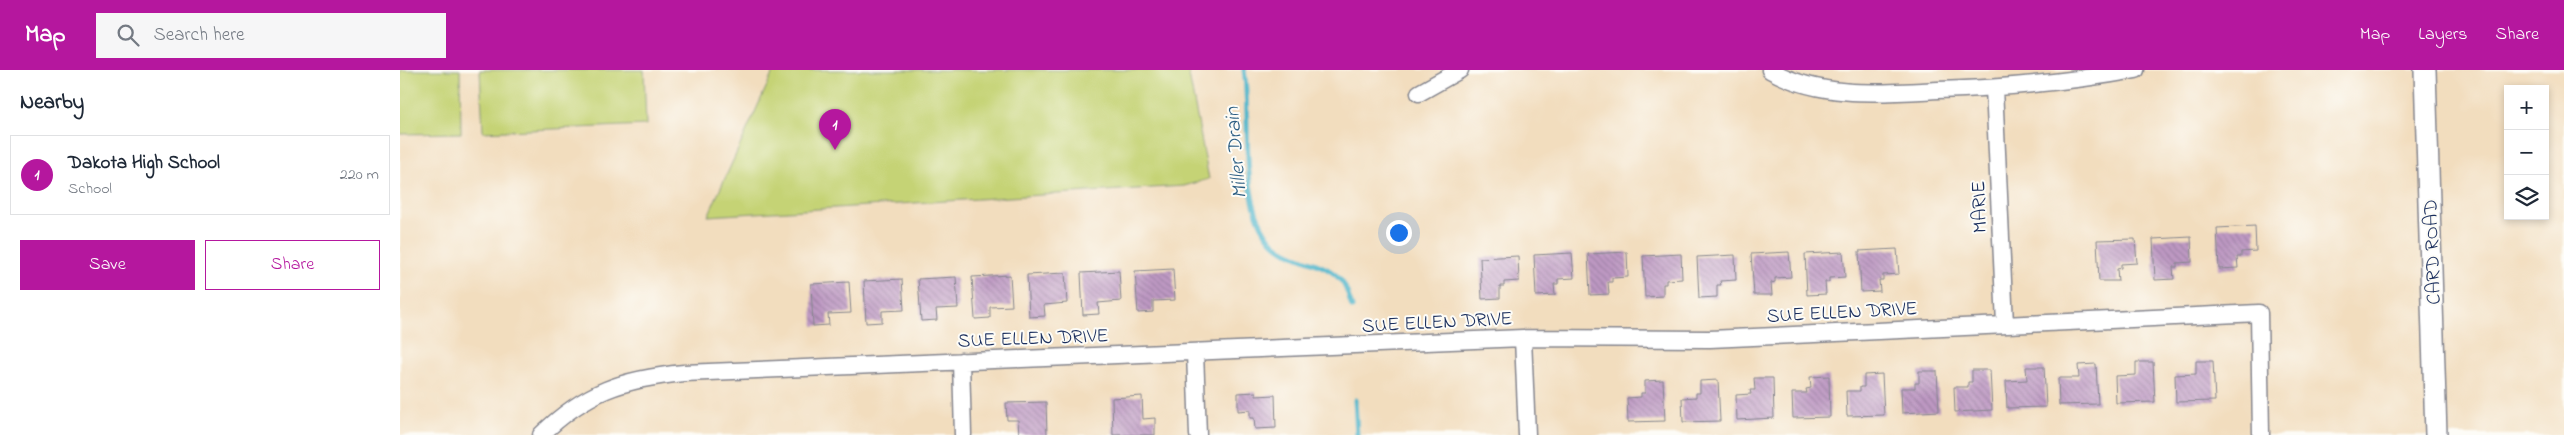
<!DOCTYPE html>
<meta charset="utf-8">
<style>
:root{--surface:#fff;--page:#f6f6f7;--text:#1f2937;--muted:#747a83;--line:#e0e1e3;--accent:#b5179e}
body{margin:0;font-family:"Indie Flower",sans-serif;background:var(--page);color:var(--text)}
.controls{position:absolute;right:15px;top:15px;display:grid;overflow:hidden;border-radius:0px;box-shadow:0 2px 8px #0003}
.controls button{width:45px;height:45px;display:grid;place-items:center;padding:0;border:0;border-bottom:1px solid var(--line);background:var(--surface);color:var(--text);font:25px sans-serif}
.you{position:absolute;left:998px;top:162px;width:18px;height:18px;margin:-12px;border:4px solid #fff;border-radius:50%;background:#1a73e8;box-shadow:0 0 0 8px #1a73e833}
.badge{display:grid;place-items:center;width:32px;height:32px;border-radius:50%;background:var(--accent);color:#fff;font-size:16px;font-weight:700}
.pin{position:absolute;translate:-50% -41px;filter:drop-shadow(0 1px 2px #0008)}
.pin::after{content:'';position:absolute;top:26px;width:18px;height:15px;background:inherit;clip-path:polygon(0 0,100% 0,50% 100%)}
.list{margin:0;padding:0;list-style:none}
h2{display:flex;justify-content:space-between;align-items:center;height:65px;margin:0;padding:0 20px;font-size:21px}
h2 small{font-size:16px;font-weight:400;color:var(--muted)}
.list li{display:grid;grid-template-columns:32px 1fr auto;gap:15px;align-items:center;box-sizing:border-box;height:80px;margin:0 10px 10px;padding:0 10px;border:1px solid var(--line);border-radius:0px}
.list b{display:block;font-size:19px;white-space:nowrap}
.list p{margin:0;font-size:16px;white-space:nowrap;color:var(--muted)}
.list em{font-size:16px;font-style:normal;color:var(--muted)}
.actions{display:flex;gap:10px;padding:15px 20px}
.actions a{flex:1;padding:11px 0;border:1px solid var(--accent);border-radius:0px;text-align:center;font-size:18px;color:var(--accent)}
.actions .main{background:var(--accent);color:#fff}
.icon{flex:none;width:28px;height:28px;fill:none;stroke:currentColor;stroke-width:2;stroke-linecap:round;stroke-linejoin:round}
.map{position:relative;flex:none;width:2164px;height:365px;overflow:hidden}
header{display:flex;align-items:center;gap:30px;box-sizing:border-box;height:70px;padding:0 25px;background:var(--accent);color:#fff}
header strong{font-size:24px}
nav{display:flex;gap:28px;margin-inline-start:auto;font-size:18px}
.search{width:350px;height:45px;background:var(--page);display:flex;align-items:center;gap:12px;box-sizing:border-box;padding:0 18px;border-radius:0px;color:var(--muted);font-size:19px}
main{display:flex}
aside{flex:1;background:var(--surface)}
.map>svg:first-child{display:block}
.grass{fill:#c5d375;stroke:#70816a}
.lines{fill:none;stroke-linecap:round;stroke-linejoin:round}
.stream{stroke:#4bb4c9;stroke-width:5}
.building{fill:url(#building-back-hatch)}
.minor-casing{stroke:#86868e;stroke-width:19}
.tertiary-casing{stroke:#86868e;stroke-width:24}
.minor{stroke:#fff;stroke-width:16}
.tertiary{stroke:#fff;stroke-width:21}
.labels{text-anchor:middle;stroke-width:4;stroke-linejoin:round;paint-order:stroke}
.street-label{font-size:20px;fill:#1b2f5e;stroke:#fdfcf7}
.water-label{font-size:21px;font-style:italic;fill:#2c5e83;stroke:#fdfcf7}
</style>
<header>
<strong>Map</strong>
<div class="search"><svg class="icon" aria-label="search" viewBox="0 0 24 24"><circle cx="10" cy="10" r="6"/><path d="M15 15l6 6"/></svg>Search here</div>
<nav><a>Map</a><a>Layers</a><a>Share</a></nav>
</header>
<main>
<aside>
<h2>Nearby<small></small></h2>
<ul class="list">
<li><span class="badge">1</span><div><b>Dakota High School</b><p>School</p></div><em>220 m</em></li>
</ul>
<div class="actions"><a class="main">Save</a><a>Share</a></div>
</aside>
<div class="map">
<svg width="2164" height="365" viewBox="0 0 2164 365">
<defs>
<pattern id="building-back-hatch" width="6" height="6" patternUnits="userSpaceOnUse" patternTransform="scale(1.25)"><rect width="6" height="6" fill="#be99c3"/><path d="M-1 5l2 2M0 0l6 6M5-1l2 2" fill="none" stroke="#9a7da2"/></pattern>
</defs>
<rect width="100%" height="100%" fill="#fdfcf7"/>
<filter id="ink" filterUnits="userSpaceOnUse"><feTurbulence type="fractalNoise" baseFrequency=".02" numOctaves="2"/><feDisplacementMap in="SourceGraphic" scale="10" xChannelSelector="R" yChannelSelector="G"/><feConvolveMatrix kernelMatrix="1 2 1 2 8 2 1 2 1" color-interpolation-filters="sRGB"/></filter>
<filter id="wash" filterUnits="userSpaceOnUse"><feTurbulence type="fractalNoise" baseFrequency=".0096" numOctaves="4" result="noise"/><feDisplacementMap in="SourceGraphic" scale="20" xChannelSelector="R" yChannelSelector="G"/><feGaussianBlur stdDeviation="1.12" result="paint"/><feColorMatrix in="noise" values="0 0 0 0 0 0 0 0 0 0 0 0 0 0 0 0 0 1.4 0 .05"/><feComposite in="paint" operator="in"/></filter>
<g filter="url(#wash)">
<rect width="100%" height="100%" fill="#f2ddbe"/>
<path class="grass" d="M 0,0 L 60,0 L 61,63 L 0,64 Z
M 80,0 L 244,0 L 246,55 L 83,62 Z
M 374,0 L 788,0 L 809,109 L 784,116 L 308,146 Z"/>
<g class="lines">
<path class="stream" d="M 844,0 C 852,48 837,135 873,172 C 891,191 927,190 942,212 C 947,218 949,229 952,237
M 955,330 L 957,365"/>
</g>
<g id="blocks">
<path class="building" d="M 1855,156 L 1856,181 L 1841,182 L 1841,187 L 1837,187 L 1838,198 L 1819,199 L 1817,158 Z
M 1791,167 L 1792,192 L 1777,193 L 1777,197 L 1773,197 L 1774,209 L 1755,210 L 1753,169 Z
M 1735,169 L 1737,193 L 1721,194 L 1721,198 L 1717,199 L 1718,211 L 1699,211 L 1697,170 Z
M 1497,179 L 1499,204 L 1483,205 L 1483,210 L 1479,210 L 1480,221 L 1461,222 L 1459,181 Z
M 1227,182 L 1228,207 L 1212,208 L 1212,212 L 1208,212 L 1209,224 L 1190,225 L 1188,184 Z
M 1389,182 L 1391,207 L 1375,208 L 1375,212 L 1371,213 L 1372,225 L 1354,225 L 1351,184 Z
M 1443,182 L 1445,207 L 1429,208 L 1429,212 L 1425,212 L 1426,224 L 1407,225 L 1405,184 Z
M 1172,183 L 1174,208 L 1158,209 L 1158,214 L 1154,214 L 1155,225 L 1136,226 L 1134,185 Z
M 1281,184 L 1282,209 L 1266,210 L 1266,214 L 1263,214 L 1263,226 L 1245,227 L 1243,186 Z
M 1335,185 L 1336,210 L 1320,211 L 1321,215 L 1317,215 L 1317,227 L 1299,228 L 1297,187 Z
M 1118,186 L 1119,211 L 1104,212 L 1104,216 L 1100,216 L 1100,228 L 1082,229 L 1080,188 Z
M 773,199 L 775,230 L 753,231 L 753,242 L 738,243 L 735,201 Z
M 719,201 L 721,231 L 698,233 L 699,244 L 683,245 L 681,203 Z
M 665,203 L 667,233 L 644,235 L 645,246 L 629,247 L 627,205 Z
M 610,205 L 612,236 L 590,237 L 590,248 L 575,249 L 572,207 Z
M 556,207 L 558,238 L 536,239 L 537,250 L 521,251 L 518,209 Z
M 502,209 L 504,240 L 482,241 L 482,252 L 466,253 L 464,211 Z
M 449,212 L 451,243 L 428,244 L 429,255 L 413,256 L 411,214 Z
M 1796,291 L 1813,291 L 1815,331 L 1776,332 L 1775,305 L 1796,304 Z
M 1736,292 L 1753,292 L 1755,332 L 1716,333 L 1715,306 L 1736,305 Z
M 1696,294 L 1698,334 L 1659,335 L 1658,308 L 1679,308 L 1678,295 Z
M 1626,297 L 1644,297 L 1646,337 L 1607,338 L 1606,311 L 1627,310 Z
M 1572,300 L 1590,300 L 1592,340 L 1555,342 L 1554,317 L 1568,317 L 1568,312 L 1572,312 Z
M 1519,301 L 1537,301 L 1539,341 L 1502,343 L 1501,318 L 1515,318 L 1515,313 L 1519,313 Z
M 1482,304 L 1484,345 L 1447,346 L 1446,321 L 1460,321 L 1460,317 L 1464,317 L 1464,305 Z
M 1429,306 L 1430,347 L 1393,348 L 1392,323 L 1407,323 L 1406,319 L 1411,318 L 1410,307 Z
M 1354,308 L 1373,308 L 1374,348 L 1337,350 L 1336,325 L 1351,324 L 1350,320 L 1355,320 Z
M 1263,310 L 1265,351 L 1228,352 L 1227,328 L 1241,327 L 1241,323 L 1245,323 L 1245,311 Z
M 1318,310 L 1320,351 L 1283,352 L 1282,328 L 1296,327 L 1296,323 L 1300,323 L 1300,311 Z
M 856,322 L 856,326 L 875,325 L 876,358 L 855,359 L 854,348 L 850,348 L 850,340 L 838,341 L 838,323 Z
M 742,326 L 743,349 L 755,348 L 755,365 L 713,365 L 712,328 Z
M 646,332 L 647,365 L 619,365 L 618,350 L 607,350 L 606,333 Z"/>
</g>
</g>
<g filter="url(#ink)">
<use href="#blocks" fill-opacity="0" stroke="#86868e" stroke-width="1"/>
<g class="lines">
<g class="minor-casing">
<path id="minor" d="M 1370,0 C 1421,29 1483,23 1538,20 C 1604,18 1670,12 1736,0
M 1594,18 L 1605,254
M 1019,23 L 1060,0
M 1123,268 L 1127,365
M 795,282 L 798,365
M 561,291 L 563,365
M 141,365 C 186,321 223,309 284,303 L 1123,268 L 1310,269 L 1859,243 L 1861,365"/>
</g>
<g class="tertiary-casing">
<path id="tertiary" d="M 2025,0 L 2036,365"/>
</g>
<use href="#minor" class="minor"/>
<use href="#tertiary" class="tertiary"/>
</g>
</g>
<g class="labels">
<g class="street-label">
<text transform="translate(1578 137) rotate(-92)" y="7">MARIE</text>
<text transform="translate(2031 182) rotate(-92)" y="7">CARD ROAD</text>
<text transform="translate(1442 241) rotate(-3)" y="7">SUE ELLEN DRIVE</text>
<text transform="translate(1037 251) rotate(-3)" y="7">SUE ELLEN DRIVE</text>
<text transform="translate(633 267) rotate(-2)" y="7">SUE ELLEN DRIVE</text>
</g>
<g class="water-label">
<text transform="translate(835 83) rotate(-95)" y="7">Miller Drain</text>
</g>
</g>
</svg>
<div class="controls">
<button>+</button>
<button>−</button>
<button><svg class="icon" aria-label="layers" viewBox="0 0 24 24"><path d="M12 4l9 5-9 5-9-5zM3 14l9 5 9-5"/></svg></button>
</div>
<div class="you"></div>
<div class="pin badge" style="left:435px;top:80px">1</div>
</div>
</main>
